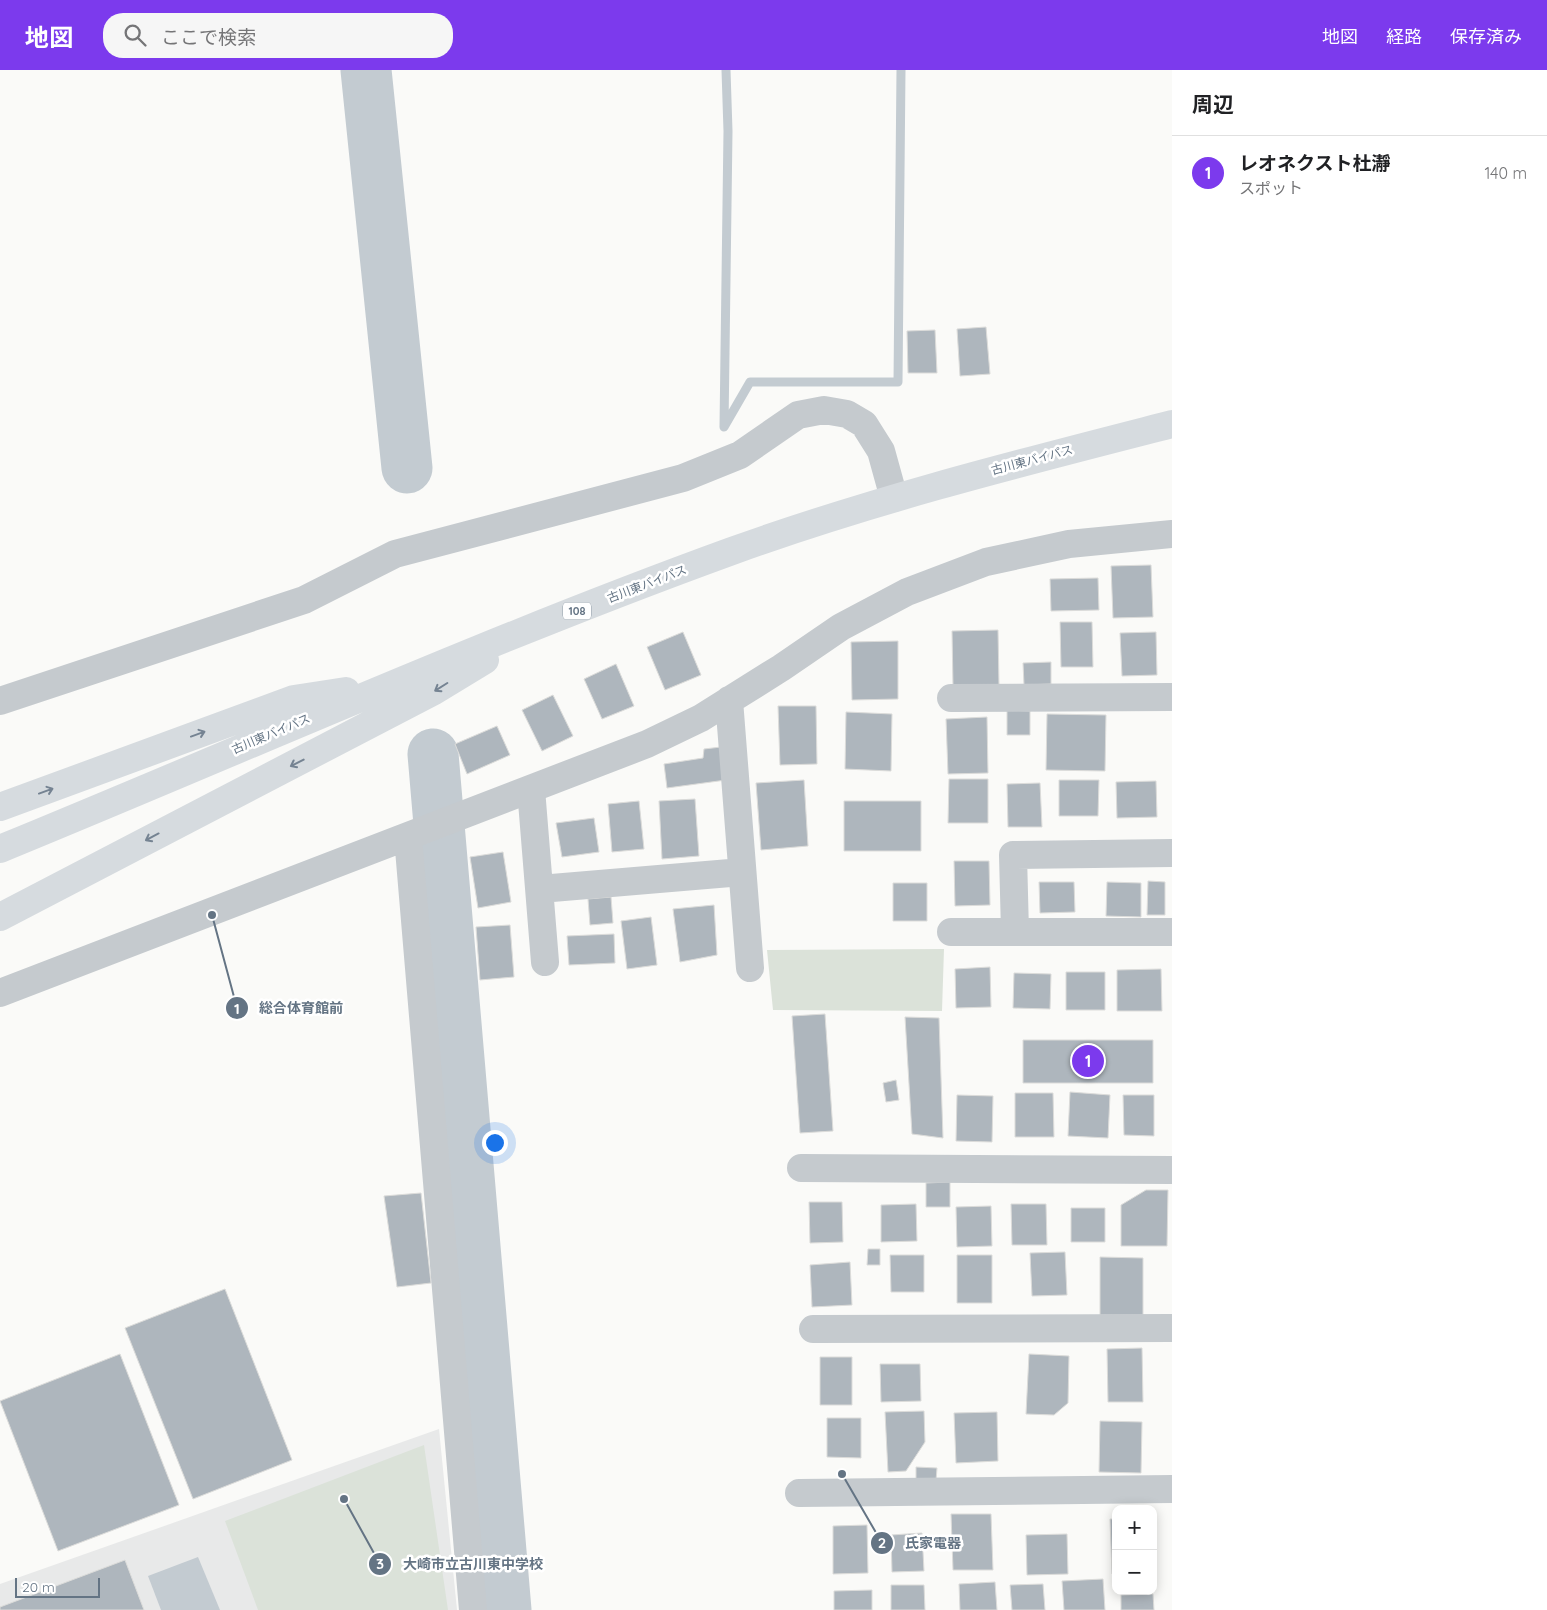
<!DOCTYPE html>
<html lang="ja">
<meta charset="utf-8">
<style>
:root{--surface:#fff;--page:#f6f6f6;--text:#202124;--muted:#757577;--line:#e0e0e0;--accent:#7c3aed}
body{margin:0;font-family:Quicksand,"Noto Sans JP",sans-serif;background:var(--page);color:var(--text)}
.controls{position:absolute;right:15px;bottom:15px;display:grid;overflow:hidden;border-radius:10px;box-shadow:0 2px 12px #0003}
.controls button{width:45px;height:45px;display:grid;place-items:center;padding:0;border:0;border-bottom:1px solid var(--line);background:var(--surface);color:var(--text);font:25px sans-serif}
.scale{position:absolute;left:15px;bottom:12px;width:85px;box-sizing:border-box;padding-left:5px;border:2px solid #647484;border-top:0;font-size:14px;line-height:18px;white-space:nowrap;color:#647484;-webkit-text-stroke:4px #fff;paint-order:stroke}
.you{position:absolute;left:494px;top:1072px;width:18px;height:18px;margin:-12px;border:4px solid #fff;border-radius:50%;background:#1a73e8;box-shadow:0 0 0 8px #1a73e833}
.badge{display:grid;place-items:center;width:32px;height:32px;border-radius:50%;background:var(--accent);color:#fff;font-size:16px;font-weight:700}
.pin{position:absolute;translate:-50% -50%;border:2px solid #fff;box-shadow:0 1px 5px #0006}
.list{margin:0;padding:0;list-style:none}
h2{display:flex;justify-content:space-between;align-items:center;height:65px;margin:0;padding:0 20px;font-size:21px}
h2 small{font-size:16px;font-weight:400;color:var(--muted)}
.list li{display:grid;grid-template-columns:32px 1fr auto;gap:15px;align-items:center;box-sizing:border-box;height:75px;padding:0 20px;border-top:1px solid var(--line)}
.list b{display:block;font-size:19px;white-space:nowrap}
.list p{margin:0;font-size:16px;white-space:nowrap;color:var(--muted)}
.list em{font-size:16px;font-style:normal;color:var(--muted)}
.icon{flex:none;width:28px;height:28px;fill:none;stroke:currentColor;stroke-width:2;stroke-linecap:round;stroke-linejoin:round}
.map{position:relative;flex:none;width:1172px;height:1540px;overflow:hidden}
header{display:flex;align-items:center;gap:30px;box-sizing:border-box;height:70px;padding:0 25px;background:var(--accent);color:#fff}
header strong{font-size:24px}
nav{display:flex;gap:28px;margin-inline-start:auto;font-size:18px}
.search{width:350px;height:45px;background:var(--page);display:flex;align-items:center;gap:12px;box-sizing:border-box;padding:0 18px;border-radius:20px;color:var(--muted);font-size:19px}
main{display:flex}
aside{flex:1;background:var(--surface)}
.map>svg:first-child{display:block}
.built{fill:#e8e9e9}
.green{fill:#dbe2d9}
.water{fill:#c3cbd1}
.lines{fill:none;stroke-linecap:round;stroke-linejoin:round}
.stream{stroke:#c3cbd1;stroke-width:9}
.river{stroke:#c3cbd1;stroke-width:51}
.building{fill:#aeb6bd;stroke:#dcdcda}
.minor{stroke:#c5cace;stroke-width:28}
.highway{stroke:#d6dbdf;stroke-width:28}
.oneway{stroke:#758392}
.labels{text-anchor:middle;stroke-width:5;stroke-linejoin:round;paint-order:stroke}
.shield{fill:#fff;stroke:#929ea9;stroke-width:1}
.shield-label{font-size:11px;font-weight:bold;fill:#647484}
.street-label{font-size:12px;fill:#647484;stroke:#fff}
.leader{fill:none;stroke:#647484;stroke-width:2}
.callout-dot{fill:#647484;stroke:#fff;stroke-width:2}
.mark-label{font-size:15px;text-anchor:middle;font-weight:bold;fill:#fff}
.callout-label{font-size:14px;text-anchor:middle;font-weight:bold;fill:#647484;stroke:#fff;stroke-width:5;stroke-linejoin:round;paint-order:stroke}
</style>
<header>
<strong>地図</strong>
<div class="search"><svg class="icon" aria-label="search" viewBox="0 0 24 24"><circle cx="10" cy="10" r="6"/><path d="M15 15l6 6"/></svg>ここで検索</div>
<nav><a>地図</a><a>経路</a><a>保存済み</a></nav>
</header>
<main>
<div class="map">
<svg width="1172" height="1540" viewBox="0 0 1172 1540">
<rect width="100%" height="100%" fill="#fafaf8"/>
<path class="built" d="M 439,1359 L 457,1540 L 0,1540 L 0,1514 Z"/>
<path class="green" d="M 944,879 L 942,941 L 773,940 L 767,880 Z
M 424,1375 L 448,1540 L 258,1540 L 225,1451 Z"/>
<path class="water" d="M 198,1487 L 220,1540 L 161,1540 L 148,1506 Z"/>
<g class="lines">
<path class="stream" d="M 726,0 L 728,61 L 724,357 L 750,312 L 898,312 L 901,0"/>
<path class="river" d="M 366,0 L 407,398
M 433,684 L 506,1540"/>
</g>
<path class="building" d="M 986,257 L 990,304 L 960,306 L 957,259 Z
M 935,260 L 937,303 L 908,303 L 907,261 Z
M 1151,495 L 1153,547 L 1113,548 L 1111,496 Z
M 1098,508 L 1099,540 L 1051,541 L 1050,509 Z
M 1060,552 L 1092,552 L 1093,597 L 1061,597 Z
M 998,560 L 999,615 L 953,616 L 952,561 Z
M 683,562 L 701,605 L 665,620 L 647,577 Z
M 1156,562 L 1157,605 L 1122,606 L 1120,563 Z
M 898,571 L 898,629 L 852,630 L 851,572 Z
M 1051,592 L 1051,614 L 1024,615 L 1023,593 Z
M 616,594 L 634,636 L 602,649 L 584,609 Z
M 553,625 L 573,666 L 542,681 L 522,640 Z
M 778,636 L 816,636 L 817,694 L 780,695 Z
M 1007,640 L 1030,641 L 1030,665 L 1007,665 Z
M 846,642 L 892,644 L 891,701 L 845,699 Z
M 1047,644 L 1106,645 L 1105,701 L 1046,700 Z
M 987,647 L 988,703 L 948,704 L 946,649 Z
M 497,656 L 510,685 L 467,704 L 455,674 Z
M 721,677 L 726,710 L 667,718 L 664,694 L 703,688 L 704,679 Z
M 949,709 L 988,709 L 988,753 L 948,753 Z
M 804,710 L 808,776 L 761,780 L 756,713 Z
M 1059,710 L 1099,710 L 1098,746 L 1059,746 Z
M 1156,711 L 1157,747 L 1117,748 L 1116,712 Z
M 1040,713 L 1042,757 L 1008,757 L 1007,714 Z
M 695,729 L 699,786 L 662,789 L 659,731 Z
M 639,731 L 644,779 L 612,782 L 608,734 Z
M 844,731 L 921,731 L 921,781 L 844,781 Z
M 594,748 L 599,782 L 562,787 L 556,753 Z
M 503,782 L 511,832 L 478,838 L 470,787 Z
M 954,791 L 989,791 L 990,835 L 955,836 Z
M 1148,811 L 1165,812 L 1165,845 L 1147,845 Z
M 1039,812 L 1074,812 L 1075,842 L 1040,843 Z
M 1107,812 L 1141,813 L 1141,847 L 1106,846 Z
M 893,813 L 927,813 L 927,851 L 893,851 Z
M 611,827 L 613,853 L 590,855 L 588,829 Z
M 714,835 L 717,885 L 680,892 L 673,839 Z
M 651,847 L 657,895 L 627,899 L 621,851 Z
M 510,855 L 514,907 L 480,910 L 476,857 Z
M 614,864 L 615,893 L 569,895 L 567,866 Z
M 990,897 L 991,937 L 956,938 L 955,899 Z
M 1161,899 L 1162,941 L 1117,941 L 1117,900 Z
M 1066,902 L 1105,902 L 1105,940 L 1066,940 Z
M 1014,903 L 1051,904 L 1050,939 L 1013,938 Z
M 825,944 L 833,1061 L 800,1063 L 792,946 Z
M 905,947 L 939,948 L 943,1068 L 912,1064 Z
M 1023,970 L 1153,970 L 1153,1013 L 1023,1013 Z
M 896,1010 L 899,1030 L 886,1032 L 883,1013 Z
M 1070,1022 L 1110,1025 L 1108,1068 L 1068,1066 Z
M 1015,1023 L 1053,1023 L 1054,1067 L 1015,1067 Z
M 957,1025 L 993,1026 L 992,1072 L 956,1071 Z
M 1123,1025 L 1154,1025 L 1154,1066 L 1124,1065 Z
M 950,1112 L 950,1137 L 926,1137 L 926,1113 Z
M 1146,1120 L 1168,1120 L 1167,1176 L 1121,1176 L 1121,1135 Z
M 421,1123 L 431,1213 L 397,1217 L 384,1126 Z
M 809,1132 L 842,1132 L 843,1172 L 810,1173 Z
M 916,1134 L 917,1171 L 881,1172 L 881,1135 Z
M 1011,1134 L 1046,1134 L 1047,1175 L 1012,1175 Z
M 991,1136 L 992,1176 L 957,1177 L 956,1137 Z
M 1071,1138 L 1105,1138 L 1105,1172 L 1071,1172 Z
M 868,1179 L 880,1179 L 880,1195 L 867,1195 Z
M 1065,1182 L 1067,1225 L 1032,1226 L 1030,1183 Z
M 890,1185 L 924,1185 L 924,1222 L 891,1222 Z
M 957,1185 L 992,1185 L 992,1233 L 957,1233 Z
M 1100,1187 L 1143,1188 L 1143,1245 L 1100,1245 Z
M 850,1192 L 852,1235 L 812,1237 L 810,1195 Z
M 225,1219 L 292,1390 L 193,1429 L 125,1258 Z
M 1142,1278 L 1143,1332 L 1108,1332 L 1107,1279 Z
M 120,1284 L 179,1435 L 58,1481 L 0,1331 Z
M 1029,1284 L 1069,1286 L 1068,1333 L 1054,1345 L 1026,1344 Z
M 820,1287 L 852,1287 L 852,1335 L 820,1335 Z
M 880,1294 L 920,1294 L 921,1331 L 881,1332 Z
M 924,1341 L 925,1372 L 906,1401 L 888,1402 L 885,1342 Z
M 997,1342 L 998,1391 L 956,1393 L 954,1343 Z
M 827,1348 L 861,1348 L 861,1388 L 827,1387 Z
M 1100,1351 L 1142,1352 L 1141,1403 L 1099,1402 Z
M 916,1397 L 937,1398 L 936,1411 L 916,1411 Z
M 951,1444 L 991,1444 L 993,1500 L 953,1500 Z
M 1110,1449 L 1116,1449 L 1116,1504 L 1112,1504 Z
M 867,1455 L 868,1503 L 833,1504 L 833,1456 Z
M 922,1463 L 924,1501 L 892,1502 L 891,1465 Z
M 1067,1464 L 1068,1504 L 1027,1505 L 1026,1465 Z
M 125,1490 L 144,1540 L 0,1540 L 0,1537 Z
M 1103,1509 L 1105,1540 L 1064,1540 L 1062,1511 Z
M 995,1512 L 997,1540 L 960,1540 L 959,1514 Z
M 1043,1514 L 1045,1540 L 1012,1540 L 1010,1515 Z
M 891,1515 L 924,1515 L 925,1540 L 891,1540 Z
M 872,1520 L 872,1540 L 834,1540 L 834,1521 Z
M 1153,1524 L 1154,1540 L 1121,1540 L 1121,1525 Z"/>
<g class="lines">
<path class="minor" d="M 951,628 L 1172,627
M 729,630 L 750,898
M 0,631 L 304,530 L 395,484 L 683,408 L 740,385 L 798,345 L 824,340 L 847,344 L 864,354 L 881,381 L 894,428
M 531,719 L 545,892
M 408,767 L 473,1540
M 540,819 L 742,802
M 951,862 L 1172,862
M 1015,862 L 1013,785 L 1172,783
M 0,923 L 647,674 L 701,648 L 781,598 L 841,557 L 907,522 L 986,492 L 1069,474 L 1172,464
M 801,1098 L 1172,1100
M 813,1259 L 1172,1258
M 799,1423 L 1172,1419"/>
<path class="highway" d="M 0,737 L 294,629 L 346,621
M 0,779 C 244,679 484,571 732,481 C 876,429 1024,392 1172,354
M 0,847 L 434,621 L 485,590"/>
</g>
<defs><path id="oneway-shaft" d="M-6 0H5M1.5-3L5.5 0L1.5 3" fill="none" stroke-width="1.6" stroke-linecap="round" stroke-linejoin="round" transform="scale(1.25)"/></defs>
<g class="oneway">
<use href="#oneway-shaft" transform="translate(441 617) rotate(148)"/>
<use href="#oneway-shaft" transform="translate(198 664) rotate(-20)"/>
<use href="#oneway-shaft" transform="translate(297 693) rotate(153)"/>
<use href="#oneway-shaft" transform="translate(46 721) rotate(-20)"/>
<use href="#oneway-shaft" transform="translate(152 767) rotate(152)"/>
</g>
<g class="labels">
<rect class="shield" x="563" y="532.5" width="28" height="17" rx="4"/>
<g class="shield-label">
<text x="577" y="545">108</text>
</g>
<g class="street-label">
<text transform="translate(1032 390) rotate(-15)" y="4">古川東バイパス</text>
<text transform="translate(647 514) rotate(-21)" y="4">古川東バイパス</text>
<text transform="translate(271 664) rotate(-23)" y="4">古川東バイパス</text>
</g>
</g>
<path class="leader" d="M212 845L237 938M842 1404L882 1473M344 1429L380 1494"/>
<g class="callout-dot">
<circle cx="212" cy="845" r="5"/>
<circle cx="842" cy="1404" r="5"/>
<circle cx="344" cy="1429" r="5"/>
<circle cx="237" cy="938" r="12"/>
<circle cx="882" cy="1473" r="12"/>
<circle cx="380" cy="1494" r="12"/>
</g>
<g class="mark-label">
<text x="237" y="944">1</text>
<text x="882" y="1478">2</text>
<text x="380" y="1499">3</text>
</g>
<g class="callout-label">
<text x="301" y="943">総合体育館前</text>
<text x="933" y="1478">氏家電器</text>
<text x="473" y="1499">大崎市立古川東中学校</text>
</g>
</svg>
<div class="controls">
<button>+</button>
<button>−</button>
</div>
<div class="scale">20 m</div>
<div class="you"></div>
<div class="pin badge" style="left:1088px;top:991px">1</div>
</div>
<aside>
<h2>周辺<small></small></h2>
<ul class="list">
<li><span class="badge">1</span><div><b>レオネクスト杜瀞</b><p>スポット</p></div><em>140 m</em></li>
</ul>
</aside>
</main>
